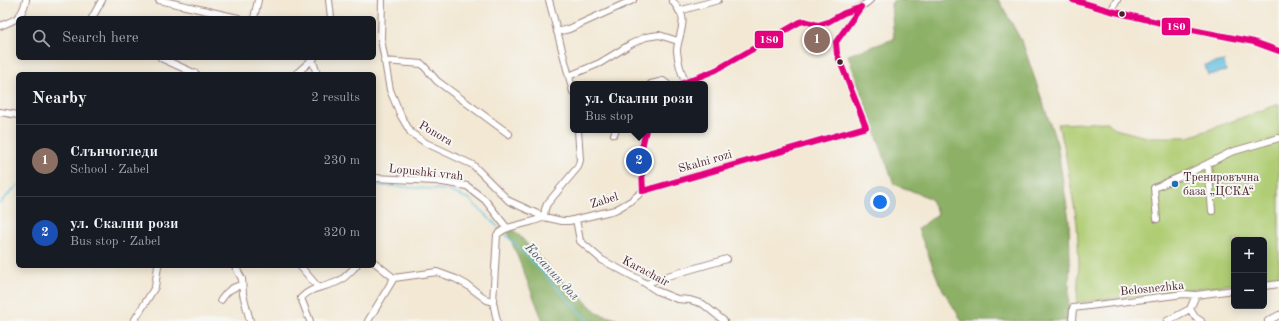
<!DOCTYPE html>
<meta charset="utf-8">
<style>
:root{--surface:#171b24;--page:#20242c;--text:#f1f3f6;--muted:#9ea1a6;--line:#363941;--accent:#2563eb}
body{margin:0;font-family:"Old Standard TT",serif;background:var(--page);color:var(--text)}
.controls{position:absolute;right:12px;bottom:12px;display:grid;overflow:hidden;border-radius:6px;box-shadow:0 2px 10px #0003}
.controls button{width:36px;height:36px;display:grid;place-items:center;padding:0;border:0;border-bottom:1px solid var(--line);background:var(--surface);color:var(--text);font:20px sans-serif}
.you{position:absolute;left:880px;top:202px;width:14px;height:14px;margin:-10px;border:3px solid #fff;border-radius:50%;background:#1a73e8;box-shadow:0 0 0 6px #1a73e833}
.badge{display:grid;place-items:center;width:26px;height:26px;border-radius:50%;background:var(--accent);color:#fff;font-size:13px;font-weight:700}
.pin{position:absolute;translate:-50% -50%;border:2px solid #fff;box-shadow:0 1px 4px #0006}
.popup{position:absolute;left:570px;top:81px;width:138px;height:52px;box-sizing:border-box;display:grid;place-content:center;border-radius:6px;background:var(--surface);filter:drop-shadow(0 1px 3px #0005);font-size:13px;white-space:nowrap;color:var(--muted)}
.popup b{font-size:15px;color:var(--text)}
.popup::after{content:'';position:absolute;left:50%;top:100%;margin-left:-8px;border:8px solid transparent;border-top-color:var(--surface)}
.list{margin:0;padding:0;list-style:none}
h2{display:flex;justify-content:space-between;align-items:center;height:52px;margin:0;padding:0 16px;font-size:17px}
h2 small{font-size:13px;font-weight:400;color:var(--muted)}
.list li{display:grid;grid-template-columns:26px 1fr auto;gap:12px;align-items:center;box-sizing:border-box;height:72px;padding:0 16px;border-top:1px solid var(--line)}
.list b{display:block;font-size:15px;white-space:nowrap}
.list p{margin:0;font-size:13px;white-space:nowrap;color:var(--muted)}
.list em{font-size:13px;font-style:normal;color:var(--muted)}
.icon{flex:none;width:22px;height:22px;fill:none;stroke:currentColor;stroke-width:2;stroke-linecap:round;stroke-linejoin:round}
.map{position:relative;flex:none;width:1279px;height:321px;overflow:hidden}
.search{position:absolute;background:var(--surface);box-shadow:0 2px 10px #0003;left:16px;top:16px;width:360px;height:44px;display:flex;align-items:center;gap:10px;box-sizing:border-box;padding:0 14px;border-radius:6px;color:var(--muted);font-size:15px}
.panel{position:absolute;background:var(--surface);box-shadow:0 2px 10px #0003;left:16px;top:72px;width:360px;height:196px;border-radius:6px}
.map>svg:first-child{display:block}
.green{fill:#b0cd74;stroke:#7d7650}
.forest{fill:#8cb066;stroke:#6b6848}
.water{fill:#63c0e1;stroke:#567086}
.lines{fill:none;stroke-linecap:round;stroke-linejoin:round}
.stream{stroke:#63c0e1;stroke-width:1.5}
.minor-casing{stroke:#9e8480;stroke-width:8}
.minor{stroke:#fff;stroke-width:6}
.bus-1-casing{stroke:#f6f6f2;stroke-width:9}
.bus-1{stroke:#e5007d;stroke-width:6}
.bus-dot{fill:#4a1f2b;stroke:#f6f6f2;stroke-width:1.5}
.poi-dot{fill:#1f6fb2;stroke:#f6f6f2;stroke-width:1.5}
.labels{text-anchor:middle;stroke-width:4;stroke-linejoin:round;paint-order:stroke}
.street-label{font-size:12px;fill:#4a1f2b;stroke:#f6f6f2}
.poi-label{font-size:12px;fill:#4a1f2b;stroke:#f6f6f2;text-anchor:start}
.water-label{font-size:13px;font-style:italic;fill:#53576b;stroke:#f6f6f2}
.line-badge{stroke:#f6f6f2;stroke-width:1.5}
.badge-label{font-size:11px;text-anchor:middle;font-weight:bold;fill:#fff}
</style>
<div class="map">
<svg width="1279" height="321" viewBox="0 0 1279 321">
<rect width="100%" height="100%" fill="#f6f6f2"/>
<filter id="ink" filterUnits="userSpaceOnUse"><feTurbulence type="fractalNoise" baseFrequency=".025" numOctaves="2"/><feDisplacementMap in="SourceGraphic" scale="8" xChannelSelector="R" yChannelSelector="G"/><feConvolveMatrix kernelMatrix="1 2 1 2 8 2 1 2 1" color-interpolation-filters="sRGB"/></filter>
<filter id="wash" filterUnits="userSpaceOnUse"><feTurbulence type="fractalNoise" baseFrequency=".012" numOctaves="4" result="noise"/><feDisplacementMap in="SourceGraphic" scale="16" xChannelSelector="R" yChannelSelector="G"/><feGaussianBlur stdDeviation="0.9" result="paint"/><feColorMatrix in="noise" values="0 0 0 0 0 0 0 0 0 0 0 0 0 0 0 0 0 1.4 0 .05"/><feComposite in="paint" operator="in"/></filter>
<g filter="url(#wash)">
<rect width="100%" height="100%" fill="#f2e8d4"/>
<path class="green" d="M 1279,104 L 1279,278 L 1264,280 L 1264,240 L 1234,240 L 1234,284 L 1077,303 L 1079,263 L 1077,223 L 1064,145 L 1058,124 L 1108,122 L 1115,129 L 1146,137 L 1189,137 Z"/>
<path class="forest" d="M 894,0 L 999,0 L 1023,44 L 1057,144 L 1069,220 L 1070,259 L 1068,321 L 962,321 L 940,285 L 918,229 L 938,214 L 930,198 L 894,184 L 848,55 L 894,39 L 891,4 Z
M 514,230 L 555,274 L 599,314 L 624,321 L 543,321 L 508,232 Z"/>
<path class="water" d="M 1224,61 L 1226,71 L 1208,75 L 1205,65 Z"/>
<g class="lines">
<path class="stream" d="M 374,185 L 446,190 L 469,199 L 498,227
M 0,203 L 18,185
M 505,234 L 521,250 L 588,321"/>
</g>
</g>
<g filter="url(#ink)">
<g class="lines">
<g class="minor-casing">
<path id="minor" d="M 159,0 L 238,18
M 329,0 L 331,18
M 382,0 L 381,39 L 390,90 L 401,116 L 411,133 L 426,143 L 473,165 L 509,201 L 544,217 L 562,221 L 569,221 L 615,210 L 631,201 L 643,191 L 866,127 L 837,54 L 836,42 L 861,7
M 549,0 L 573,92
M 672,0 C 675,5 680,10 682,16 C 685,27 677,40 677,51 C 678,62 681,72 685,82
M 1073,0 L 1111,11 L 1182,28 L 1254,42 L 1279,51
M 679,11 L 718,0
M 1111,11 L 1117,0
M 92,18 L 102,0
M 254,18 L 258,0
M 0,26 C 16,20 22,18 26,0
M 557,32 L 569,29 L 633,0
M 161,58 L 196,74
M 310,58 L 312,59 L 317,74
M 384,61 L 422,64 L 437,81 L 509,134
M 296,74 L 314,58
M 569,76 L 600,63 L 631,44 L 646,37 L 659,35 L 678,41
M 651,84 L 663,81 L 667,84
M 681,84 L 716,70 L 800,22 C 807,20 812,25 818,25 C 828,24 836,16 844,13 C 854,9 862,8 870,0
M 0,112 L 18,115
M 614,134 L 616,130
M 1208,164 L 1212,211
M 374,178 L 436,181 L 467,186 L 485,200 L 507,228
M 643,191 C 642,171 638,149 646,130
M 544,217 L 545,209 L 547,204 L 578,167 L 580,160 L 578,130
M 576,219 L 580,241 L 602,260 L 640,280 L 657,291 L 677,299 L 690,300 L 703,304 L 724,321
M 1157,219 L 1154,188 L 1191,172 L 1231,152 L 1279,138
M 374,262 L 394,278
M 235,266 L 242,279 L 243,294 L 250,321
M 300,266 L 318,287
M 394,278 L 437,272 L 456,279 L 467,285 L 487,300 L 493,302
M 647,284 L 657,279 L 727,259
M 1264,286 L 1279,284
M 221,300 C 227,291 232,287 242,285
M 1190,309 L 1195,317 L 1201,321
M 1190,309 L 1196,295
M 134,321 L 155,287 L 158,266
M 310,321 L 301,298 C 312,286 325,288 339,281 C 345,278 351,271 356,266
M 368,321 L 394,278
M 497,321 L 493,302 L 497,235 C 507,224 529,225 544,217
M 1072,321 L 1073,308 L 1184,294 L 1196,295 L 1234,290
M 1167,321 L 1190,309
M 1268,321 L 1279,315"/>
</g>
<use href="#minor" class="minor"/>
<g class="bus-1-casing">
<path id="bus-1" d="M 1073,0 L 1111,11 L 1182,28 L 1254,42 L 1279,51
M 681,84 L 716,70 L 800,22 L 805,21 L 818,25 L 828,22 L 844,13 L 859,8
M 646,130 L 641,152 L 643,191 L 866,127 L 837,54 L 836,42 L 861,7"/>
</g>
<use href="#bus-1" class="bus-1"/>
</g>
</g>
<g class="bus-dot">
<circle cx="1122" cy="14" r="3.5"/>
<circle cx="840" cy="62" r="3.5"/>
</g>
<circle class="poi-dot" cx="1175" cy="184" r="4"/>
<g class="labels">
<g class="street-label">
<text transform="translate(436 133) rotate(30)" y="4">Ponora</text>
<text transform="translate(705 161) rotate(-16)" y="4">Skalni rozi</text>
<text transform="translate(426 172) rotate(6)" y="4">Lopushki vrah</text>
<text transform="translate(604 200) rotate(-17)" y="4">Zabel</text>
<text transform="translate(646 271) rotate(28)" y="4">Karachair</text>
<text transform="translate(1152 288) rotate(-6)" y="4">Belosnezhka</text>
</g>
<g class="poi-label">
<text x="1183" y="181">Тренировъчна<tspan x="1183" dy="14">база „ЦСКА“</tspan></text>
</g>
<g class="water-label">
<text transform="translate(553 271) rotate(47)" y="5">Косанин дол</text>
</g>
</g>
<g class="line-badge">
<rect x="1161" y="17" width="30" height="19" rx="4" fill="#e5007d"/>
<rect x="754" y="30" width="30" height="19" rx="4" fill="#e5007d"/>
</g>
<g class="badge-label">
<text x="1176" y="30">180</text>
<text x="769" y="43">180</text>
</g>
</svg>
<div class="controls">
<button>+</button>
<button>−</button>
</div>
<div class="you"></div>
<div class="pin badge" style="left:817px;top:40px;background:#8d6e63">1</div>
<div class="pin badge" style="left:639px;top:161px;background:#1a4fb4">2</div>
<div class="popup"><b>ул. Скални рози</b>Bus stop</div>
<div class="search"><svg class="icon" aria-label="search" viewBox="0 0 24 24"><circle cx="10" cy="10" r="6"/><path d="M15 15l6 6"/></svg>Search here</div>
<section class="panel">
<h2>Nearby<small>2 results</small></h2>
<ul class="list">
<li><span class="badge" style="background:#8d6e63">1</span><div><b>Слънчогледи</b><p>School · Zabel</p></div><em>230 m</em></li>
<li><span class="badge" style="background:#1a4fb4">2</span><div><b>ул. Скални рози</b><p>Bus stop · Zabel</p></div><em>320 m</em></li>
</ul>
</section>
</div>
